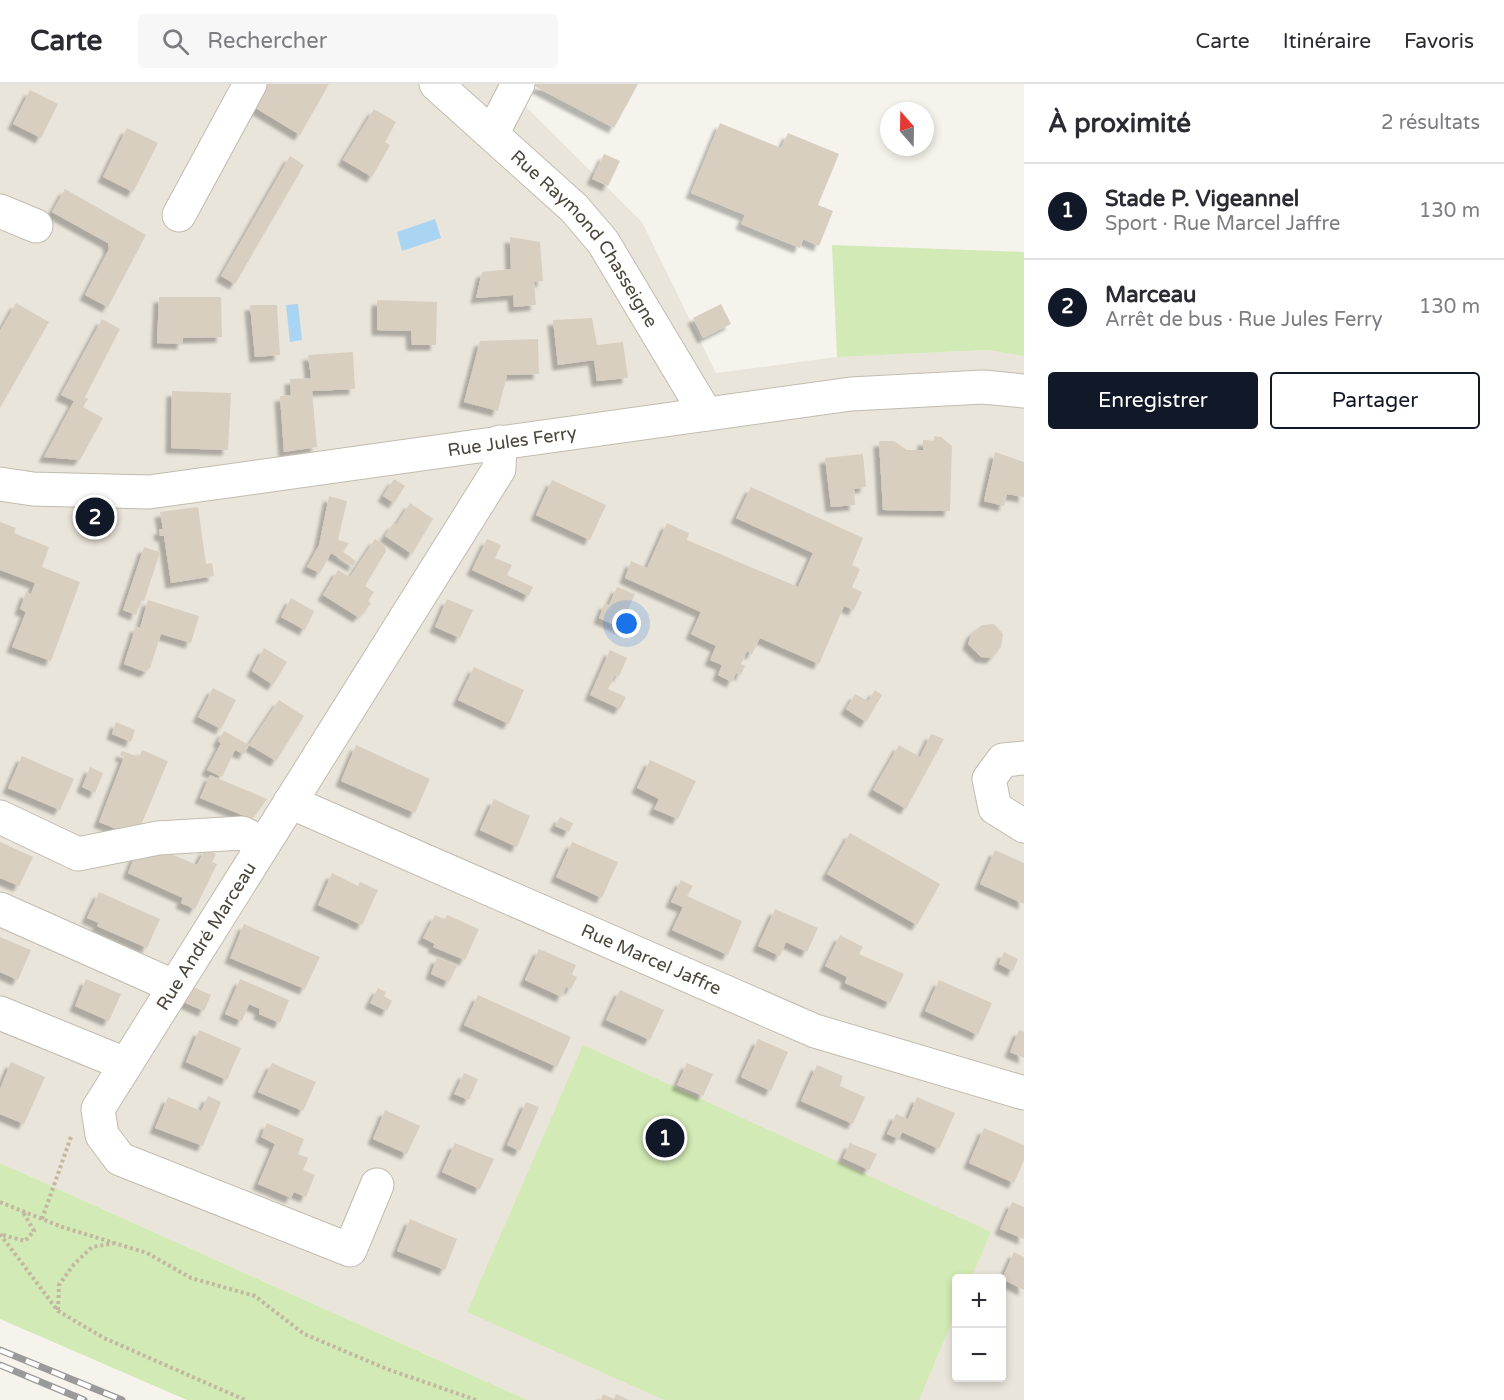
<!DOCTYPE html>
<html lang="fr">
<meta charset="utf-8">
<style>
:root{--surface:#fff;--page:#f7f7f7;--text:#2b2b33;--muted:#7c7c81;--line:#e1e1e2;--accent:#111827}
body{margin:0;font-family:"Varela Round",sans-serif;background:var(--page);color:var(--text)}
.controls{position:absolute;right:18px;bottom:18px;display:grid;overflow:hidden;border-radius:6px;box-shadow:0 3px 9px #0003}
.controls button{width:54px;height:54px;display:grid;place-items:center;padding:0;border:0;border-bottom:2px solid var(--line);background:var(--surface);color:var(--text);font:30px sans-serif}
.compass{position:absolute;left:880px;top:18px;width:54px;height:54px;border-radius:50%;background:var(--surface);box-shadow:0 3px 9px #0003;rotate:340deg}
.you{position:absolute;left:627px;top:540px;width:21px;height:21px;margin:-15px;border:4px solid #fff;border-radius:50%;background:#1a73e8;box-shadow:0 0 0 9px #1a73e833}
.badge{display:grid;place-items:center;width:39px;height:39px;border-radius:50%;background:var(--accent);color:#fff;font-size:20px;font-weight:700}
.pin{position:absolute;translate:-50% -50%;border:3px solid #fff;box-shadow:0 2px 6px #0006}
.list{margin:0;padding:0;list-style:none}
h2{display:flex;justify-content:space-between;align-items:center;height:78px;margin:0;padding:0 24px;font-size:26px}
h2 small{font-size:20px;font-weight:400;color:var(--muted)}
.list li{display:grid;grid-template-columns:39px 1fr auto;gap:18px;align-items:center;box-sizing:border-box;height:96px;padding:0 24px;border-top:2px solid var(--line)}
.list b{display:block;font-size:22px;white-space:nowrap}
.list p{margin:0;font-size:20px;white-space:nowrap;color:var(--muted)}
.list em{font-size:20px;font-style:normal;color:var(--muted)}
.actions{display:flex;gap:12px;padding:18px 24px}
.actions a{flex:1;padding:14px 0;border:2px solid var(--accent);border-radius:6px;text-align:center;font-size:21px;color:var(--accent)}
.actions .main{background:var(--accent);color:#fff}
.icon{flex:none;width:33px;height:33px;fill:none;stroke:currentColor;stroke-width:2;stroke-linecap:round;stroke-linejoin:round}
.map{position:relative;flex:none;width:1024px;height:1316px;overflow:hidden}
header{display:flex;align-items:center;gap:36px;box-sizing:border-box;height:84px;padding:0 30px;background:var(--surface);border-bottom:2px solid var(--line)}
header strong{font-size:28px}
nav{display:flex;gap:33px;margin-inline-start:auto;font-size:21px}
.search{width:420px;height:54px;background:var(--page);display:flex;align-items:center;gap:15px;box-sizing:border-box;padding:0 21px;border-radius:6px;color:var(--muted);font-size:22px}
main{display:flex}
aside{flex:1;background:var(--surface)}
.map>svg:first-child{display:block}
.residential{fill:#eae5da;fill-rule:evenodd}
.green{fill:#d2eab5}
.water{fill:#a9d4f2}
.building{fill:#d8cfc1;filter:url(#shadow)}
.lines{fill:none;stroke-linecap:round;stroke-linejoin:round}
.minor-casing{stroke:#c2bbae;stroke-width:35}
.path{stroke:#c4b79f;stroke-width:4;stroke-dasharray:3 3;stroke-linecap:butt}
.minor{stroke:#fff;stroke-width:33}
.rail-casing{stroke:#9a9a9a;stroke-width:7}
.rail{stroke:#fff;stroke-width:4.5;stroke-dasharray:14;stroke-linecap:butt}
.labels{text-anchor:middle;stroke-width:5;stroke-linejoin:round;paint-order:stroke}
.street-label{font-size:18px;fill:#4b4439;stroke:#fff}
</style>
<header>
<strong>Carte</strong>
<div class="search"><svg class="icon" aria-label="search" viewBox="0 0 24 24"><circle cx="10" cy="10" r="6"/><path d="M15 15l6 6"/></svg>Rechercher</div>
<nav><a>Carte</a><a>Itinéraire</a><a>Favoris</a></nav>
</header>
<main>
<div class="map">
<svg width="1024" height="1316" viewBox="0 0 1024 1316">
<defs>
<filter id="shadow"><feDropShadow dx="-5.5" dy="5.5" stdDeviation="1.5" flood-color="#0004"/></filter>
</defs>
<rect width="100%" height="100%" fill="#f6f3ec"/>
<path class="residential" d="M 0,0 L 503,0 L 642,138 L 716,289 L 837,273 L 987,266 L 1024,272 L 1024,1316 L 527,1316 L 0,1079 ZM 956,1194 L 1002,1194 L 1002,1294 L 956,1294 Z"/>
<path class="green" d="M 832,161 L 1024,168 L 1024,272 L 987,266 L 837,273 Z
M 583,961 L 991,1148 L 971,1194 L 956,1194 L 956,1228 L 919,1316 L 664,1316 L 467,1228 Z
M 0,1079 L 527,1316 L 187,1316 L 0,1235 Z"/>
<path class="water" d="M 435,135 L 441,154 L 402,167 L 397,148 Z
M 298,220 L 302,256 L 290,258 L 286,221 Z"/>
<path class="building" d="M 267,0 L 329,0 L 300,51 L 254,23 Z
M 536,0 L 638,0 L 614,44 L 534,2 Z
M 30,6 L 58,20 L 41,54 L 13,40 Z
M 374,25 L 396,38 L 385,58 L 390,61 L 372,93 L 343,76 Z
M 720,39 L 781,64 L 788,49 L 839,70 L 818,121 L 833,127 L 819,162 L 803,155 L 800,164 L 741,140 L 745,131 L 691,109 Z
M 127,44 L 158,59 L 133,108 L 103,93 Z
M 604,70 L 620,77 L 608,102 L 592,95 Z
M 290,72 L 304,81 L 235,200 L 221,192 Z
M 65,105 L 146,151 L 108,223 L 85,211 L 109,165 L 108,159 L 52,128 Z
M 510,153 L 540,158 L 543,197 L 534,198 L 536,221 L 514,223 L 513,211 L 476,214 L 482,188 L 511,185 Z
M 159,213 L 221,213 L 222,253 L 183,254 L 183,260 L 157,259 Z
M 377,216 L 437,218 L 436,261 L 412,261 L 411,247 L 377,246 Z
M 16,219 L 49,238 L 0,324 L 0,247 Z
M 721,220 L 731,240 L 703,254 L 693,234 Z
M 250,221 L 277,221 L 280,271 L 255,273 Z
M 592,234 L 597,261 L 623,258 L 628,294 L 597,297 L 594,276 L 558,281 L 553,236 Z
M 102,235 L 120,245 L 85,313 L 88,315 L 83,323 L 103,334 L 80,376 L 44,373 L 74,317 L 61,311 Z
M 538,255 L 539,290 L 507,291 L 498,327 L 464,318 L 480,257 Z
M 353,268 L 355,305 L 312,307 L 317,363 L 284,368 L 280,312 L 291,311 L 290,295 L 311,294 L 308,271 Z
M 172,307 L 231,309 L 228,366 L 171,364 Z
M 934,352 L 941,353 L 952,362 L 950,427 L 883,426 L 879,357 L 894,357 L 907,366 L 923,366 L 923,356 L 934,357 Z
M 995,368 L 1024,378 L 1024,413 L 1007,410 L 1004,422 L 984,417 Z
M 863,370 L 866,403 L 854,405 L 855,421 L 831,423 L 825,374 Z
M 394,395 L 405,402 L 394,419 L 383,412 Z
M 552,396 L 606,421 L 590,456 L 536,431 Z
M 751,403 L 863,454 L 852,481 L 860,485 L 852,503 L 862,508 L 854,526 L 844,522 L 819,580 L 760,554 L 752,570 L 747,567 L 741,580 L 745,582 L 741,591 L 736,589 L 732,598 L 718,591 L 722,581 L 710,576 L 716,562 L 691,550 L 701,528 L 625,494 L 631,477 L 647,484 L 667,439 L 689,449 L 687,456 L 798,503 L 813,469 L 736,434 Z
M 329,412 L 347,417 L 338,456 L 349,459 L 343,468 L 356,477 L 353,482 L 331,469 L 320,489 L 307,483 L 319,461 Z
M 410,419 L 433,435 L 412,470 L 385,452 L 393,440 L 396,441 Z
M 198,423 L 206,480 L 212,479 L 214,492 L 171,499 L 164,452 L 160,452 L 159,445 L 163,445 L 160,428 Z
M 0,438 L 16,444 L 14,449 L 49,463 L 42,483 L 80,498 L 51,577 L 12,563 L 26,528 L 20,525 L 26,508 L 31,510 L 35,499 L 0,486 Z
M 375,455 L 385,462 L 386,467 L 365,502 L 374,508 L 368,517 L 371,520 L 358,533 L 323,511 L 338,486 L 350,493 Z
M 487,455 L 501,461 L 495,474 L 512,481 L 507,491 L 533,503 L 529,512 L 472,486 Z
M 144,463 L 160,468 L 144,517 L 141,516 L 136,531 L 123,526 Z
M 617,503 L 635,510 L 626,530 L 631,533 L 625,546 L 599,534 L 605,519 L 609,521 Z
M 291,514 L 314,527 L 305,546 L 281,533 Z
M 447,515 L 473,526 L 460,554 L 435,543 Z
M 148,516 L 199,532 L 191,559 L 161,550 L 150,584 L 145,588 L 124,580 L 136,542 L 140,544 Z
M 994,540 L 1003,550 L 1001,563 L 992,574 L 981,573 L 968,560 L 972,549 L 982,541 Z
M 264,564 L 287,578 L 273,601 L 252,587 Z
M 610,566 L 627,574 L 619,592 L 615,591 L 608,605 L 626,613 L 620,625 L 590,611 Z
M 474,583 L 524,606 L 509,640 L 458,616 Z
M 213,604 L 236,616 L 221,645 L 198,633 Z
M 875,606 L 882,611 L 866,638 L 846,625 L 855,610 L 868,617 Z
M 279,616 L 304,632 L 276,677 L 249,661 Z
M 116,638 L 135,646 L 131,658 L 112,650 Z
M 224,647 L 249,661 L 244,670 L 235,666 L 222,693 L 207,686 L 221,659 L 218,657 Z
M 931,650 L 944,655 L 906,725 L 873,706 L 899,661 L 920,673 Z
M 356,661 L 430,695 L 415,729 L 341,697 Z
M 142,666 L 168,677 L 136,753 L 99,738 L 124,673 L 120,671 L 122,667 L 139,673 Z
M 22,672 L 74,695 L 60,726 L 8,704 Z
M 650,676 L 696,697 L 678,735 L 654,725 L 659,715 L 637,704 Z
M 90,683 L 103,689 L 95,709 L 82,703 Z
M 210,691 L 267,715 L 252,735 L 200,714 Z
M 494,715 L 530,732 L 517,763 L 480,746 Z
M 560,733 L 573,739 L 569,748 L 555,742 Z
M 850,749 L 940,800 L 917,841 L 827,790 Z
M 0,758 L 33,773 L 19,802 L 0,794 Z
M 572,758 L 618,778 L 602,814 L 556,793 Z
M 138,764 L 164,767 L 197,781 L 205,765 L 216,770 L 212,778 L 217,780 L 195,825 L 181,819 L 183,814 L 128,789 Z
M 995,766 L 1024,779 L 1024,820 L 980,800 Z
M 332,789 L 358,802 L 360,798 L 378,806 L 362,841 L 318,821 Z
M 681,796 L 693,802 L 687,812 L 742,837 L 728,871 L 672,846 L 683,823 L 671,818 Z
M 99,808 L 160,835 L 147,864 L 97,842 L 99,839 L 87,834 Z
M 775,825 L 818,844 L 807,868 L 786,858 L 780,872 L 758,862 Z
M 435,831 L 445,835 L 447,831 L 479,845 L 465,876 L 433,863 L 435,860 L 423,854 Z
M 244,840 L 320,873 L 305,905 L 230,874 Z
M 840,851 L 863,863 L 859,870 L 904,890 L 890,919 L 845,899 L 847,893 L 825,882 Z
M 0,853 L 31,866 L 18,896 L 0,888 Z
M 539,865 L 576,881 L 572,891 L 577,893 L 571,905 L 566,903 L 562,913 L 525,896 Z
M 1004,868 L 1018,875 L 1013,887 L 999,880 Z
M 437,873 L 457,882 L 449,898 L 431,890 Z
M 86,895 L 121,910 L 109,937 L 75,922 Z
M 240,895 L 289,916 L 280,939 L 259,930 L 260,925 L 249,920 L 242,937 L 225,930 Z
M 939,896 L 992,919 L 978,951 L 925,927 Z
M 191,902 L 211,911 L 204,927 L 181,917 Z
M 378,904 L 386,908 L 384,912 L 392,917 L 387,927 L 370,919 Z
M 620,906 L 664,926 L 650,956 L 606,936 Z
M 478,911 L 571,953 L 557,983 L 464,941 Z
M 199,946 L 241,964 L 227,996 L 186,978 Z
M 1019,946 L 1024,948 L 1024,974 L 1010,968 Z
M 758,955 L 788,968 L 771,1007 L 741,993 Z
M 11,978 L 45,993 L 24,1040 L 0,1030 L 0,1005 Z
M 272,979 L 316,998 L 303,1027 L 258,1008 Z
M 687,979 L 713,990 L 703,1012 L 677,1001 Z
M 817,981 L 843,992 L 840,1002 L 865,1013 L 853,1040 L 801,1017 Z
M 464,989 L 478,995 L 469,1016 L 454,1010 Z
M 208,1012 L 221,1018 L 203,1062 L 155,1044 L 168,1013 L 201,1027 Z
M 917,1013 L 955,1029 L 939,1065 L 902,1048 L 899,1055 L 887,1050 L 896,1030 L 908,1035 Z
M 526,1018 L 539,1023 L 520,1067 L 507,1061 Z
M 385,1026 L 420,1042 L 407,1070 L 373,1055 Z
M 267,1039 L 304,1055 L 298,1070 L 308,1074 L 303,1086 L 315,1091 L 306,1113 L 294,1108 L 291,1114 L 258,1100 L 275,1060 L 261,1053 Z
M 984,1044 L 1024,1061 L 1024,1076 L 1014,1099 L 969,1079 Z
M 455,1059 L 494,1075 L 480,1105 L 442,1088 Z
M 850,1059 L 877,1070 L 869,1086 L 843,1074 Z
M 1012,1118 L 1024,1123 L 1024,1155 L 1000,1145 Z
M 410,1135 L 457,1155 L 445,1186 L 397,1167 Z
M 1014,1168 L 1024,1173 L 1024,1206 L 1002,1195 Z
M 603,1310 L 614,1315 L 616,1310 L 629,1316 L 601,1316 Z"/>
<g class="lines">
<g class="minor-casing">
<g id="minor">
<path id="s1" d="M 436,0 L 574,124 L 603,158 L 706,330"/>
<path d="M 492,50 L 518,0"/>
<path d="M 0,127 L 36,142"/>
<path d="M 179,131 L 250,0"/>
<path id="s2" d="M 0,400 L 33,405 L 149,408 L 851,310 L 983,303 L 1024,307"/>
<path d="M 1024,674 L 1003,676 L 989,695 L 995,724 L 1024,742"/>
<path id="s3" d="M 290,718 L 815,947 L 1024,1009"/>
<path d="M 0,733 L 78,770 L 158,754 L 242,749 L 263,759"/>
<path d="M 0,825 L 173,902"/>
<path d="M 0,929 L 125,980"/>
<path id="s4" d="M 377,1101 L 350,1166 L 120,1075 L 102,1051 L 98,1025 L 499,385 L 500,358"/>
</g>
</g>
<path class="path" d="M 0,1118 L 62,1143 L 147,1169 L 191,1194 L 255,1212 L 304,1250 L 387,1285 L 476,1316
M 42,1135 L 71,1053
M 0,1150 L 58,1227 L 104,1254 L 245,1316
M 3,1151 L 25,1157 L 34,1147 L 23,1128
M 58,1226 L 59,1201 L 74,1180 L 92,1163 L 116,1159"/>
<use href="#minor" class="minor"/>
<g class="rail-casing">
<path id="rail" d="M 0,1266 L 122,1316
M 0,1281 L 84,1316"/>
</g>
<use href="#rail" class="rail"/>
</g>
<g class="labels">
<g class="street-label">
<text dy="6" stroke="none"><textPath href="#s1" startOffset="216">Rue Raymond Chasseigne</textPath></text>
<text dy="6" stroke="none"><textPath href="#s2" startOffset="516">Rue Jules Ferry</textPath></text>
<text dy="6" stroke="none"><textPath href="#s4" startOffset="578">Rue André Marceau</textPath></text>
<text dy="6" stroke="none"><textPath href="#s3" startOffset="394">Rue Marcel Jaffre</textPath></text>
</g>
</g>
</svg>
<div class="controls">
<button>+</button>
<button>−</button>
</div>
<svg class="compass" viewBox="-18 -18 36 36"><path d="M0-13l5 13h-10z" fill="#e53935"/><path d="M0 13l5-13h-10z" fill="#7c7c81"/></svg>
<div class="you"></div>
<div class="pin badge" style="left:665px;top:1054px">1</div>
<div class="pin badge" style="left:95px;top:433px">2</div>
</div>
<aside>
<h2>À proximité<small>2 résultats</small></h2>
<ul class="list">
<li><span class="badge">1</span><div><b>Stade P. Vigeannel</b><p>Sport · Rue Marcel Jaffre</p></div><em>130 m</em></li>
<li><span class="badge">2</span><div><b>Marceau</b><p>Arrêt de bus · Rue Jules Ferry</p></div><em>130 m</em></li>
</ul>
<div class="actions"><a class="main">Enregistrer</a><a>Partager</a></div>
</aside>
</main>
